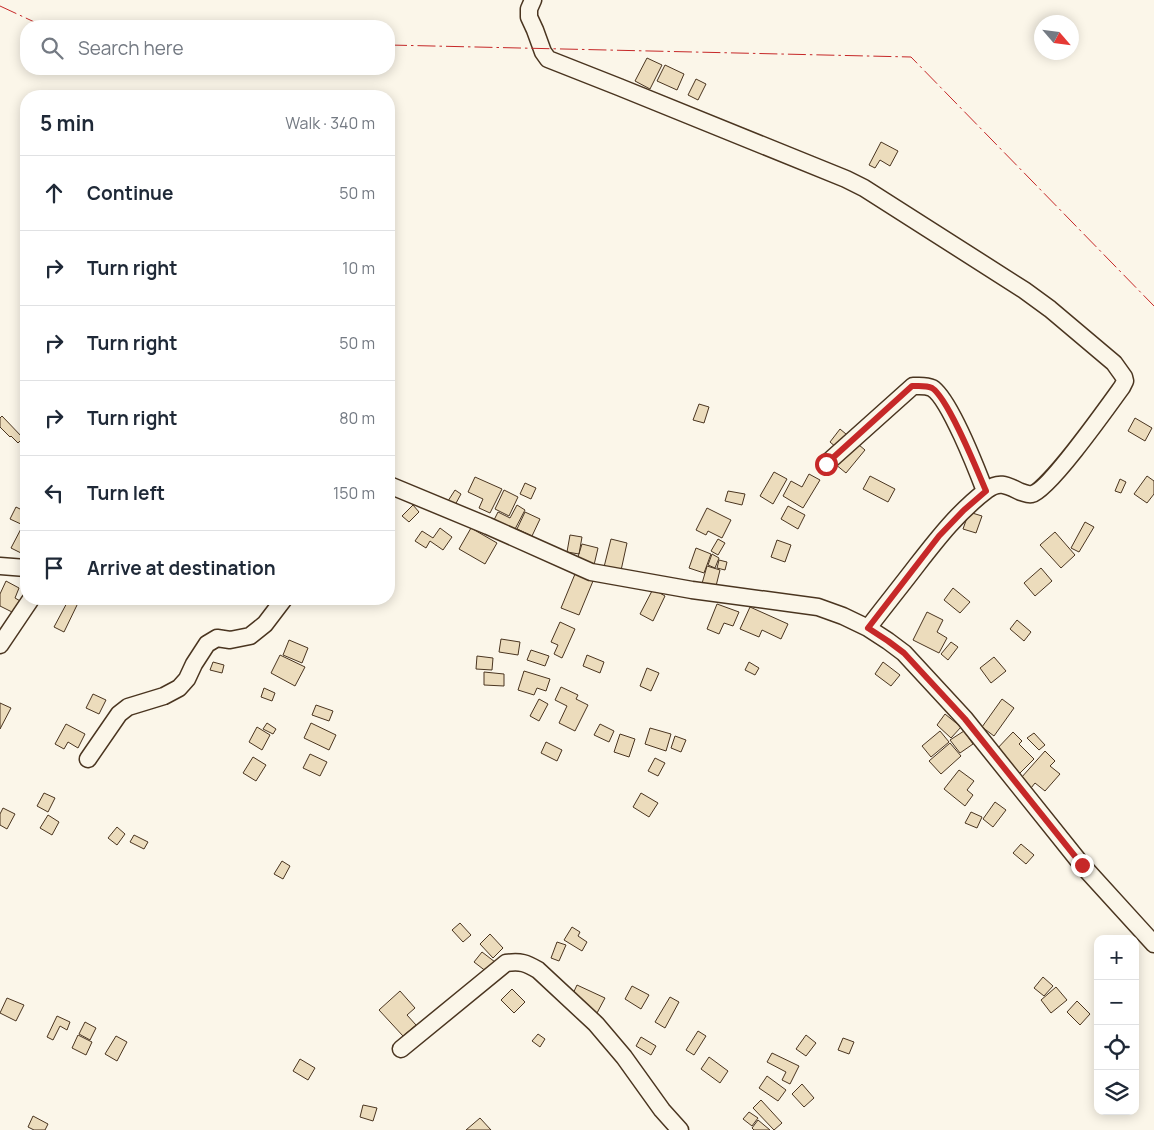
<!DOCTYPE html>
<meta charset="utf-8">
<style>
:root{--surface:#fff;--page:#f2f2f3;--text:#1f2937;--muted:#747a83;--line:#e0e1e3}
body{margin:0;font-family:Manrope,sans-serif;background:var(--page);color:var(--text)}
.controls{position:absolute;right:15px;bottom:15px;display:grid;overflow:hidden;border-radius:10px;box-shadow:0 2px 12px #0003}
.controls button{width:45px;height:45px;display:grid;place-items:center;padding:0;border:0;border-bottom:1px solid var(--line);background:var(--surface);color:var(--text);font:25px sans-serif}
.compass{position:absolute;left:1034px;top:15px;width:45px;height:45px;border-radius:50%;background:var(--surface);box-shadow:0 2px 12px #0003;rotate:118deg}
.stop{position:absolute;width:15px;height:15px;margin:-11px;border:4px solid #c62828;border-radius:50%;background:#fff}
.stop.end{background:#c62828;border-color:#fff;box-shadow:0 1px 5px #0008}
.list{margin:0;padding:0;list-style:none}
h2{display:flex;justify-content:space-between;align-items:center;height:65px;margin:0;padding:0 20px;font-size:21px}
h2 small{font-size:16px;font-weight:400;color:var(--muted)}
.list li{display:grid;grid-template-columns:32px 1fr auto;gap:15px;align-items:center;box-sizing:border-box;height:75px;padding:0 20px;border-top:1px solid var(--line)}
.list b{display:block;font-size:19px;white-space:nowrap}
.list em{font-size:16px;font-style:normal;color:var(--muted)}
.icon{flex:none;width:28px;height:28px;fill:none;stroke:currentColor;stroke-width:2;stroke-linecap:round;stroke-linejoin:round}
.map{position:relative;flex:none;width:1154px;height:1130px;overflow:hidden}
.search{position:absolute;background:var(--surface);box-shadow:0 2px 12px #0003;left:20px;top:20px;width:375px;height:55px;display:flex;align-items:center;gap:12px;box-sizing:border-box;padding:0 18px;border-radius:20px;color:var(--muted);font-size:19px}
.panel{position:absolute;background:var(--surface);box-shadow:0 2px 12px #0003;left:20px;top:90px;width:375px;height:515px;border-radius:20px}
.map>svg:first-child{display:block}
.building{fill:#ecdcbc;stroke:#4a3520}
.lines{fill:none;stroke-linecap:round;stroke-linejoin:round}
.minor-casing{stroke:#4a3520;stroke-width:19}
.minor{stroke:#fbf6e9;stroke-width:16}
.power{stroke:#c62828;stroke-width:1;stroke-dasharray:18 4 2.5 4;stroke-linecap:butt}
.route{stroke:#c62828;stroke-width:6}
</style>
<div class="map">
<svg width="1154" height="1130" viewBox="0 0 1154 1130">
<rect width="100%" height="100%" fill="#fbf6e9"/>
<path class="building" d="M 647,58 L 662,65 L 650,89 L 635,81 Z
M 665,65 L 684,74 L 677,90 L 657,81 Z
M 696,79 L 706,84 L 698,100 L 688,95 Z
M 881,142 L 898,151 L 890,166 L 880,160 L 875,168 L 869,165 Z
M 699,404 L 709,407 L 704,423 L 693,420 Z
M 2,416 L 23,438 L 18,443 L 11,436 L 10,437 L 0,427 L 0,418 Z
M 1135,418 L 1152,428 L 1145,441 L 1128,431 Z
M 840,429 L 865,450 L 846,473 L 835,464 L 844,454 L 830,442 Z
M 774,472 L 787,479 L 773,504 L 760,496 Z
M 809,474 L 820,480 L 803,508 L 783,496 L 791,481 L 802,487 Z
M 870,476 L 895,489 L 888,502 L 863,489 Z
M 1147,476 L 1154,481 L 1154,494 L 1147,503 L 1134,494 Z
M 475,477 L 502,489 L 490,513 L 479,508 L 483,499 L 468,492 Z
M 1120,479 L 1126,482 L 1121,493 L 1115,491 Z
M 525,483 L 536,488 L 531,499 L 520,494 Z
M 455,490 L 461,494 L 455,505 L 448,501 Z
M 504,490 L 518,497 L 509,516 L 495,509 Z
M 728,491 L 745,494 L 742,505 L 725,501 Z
M 413,505 L 419,512 L 409,522 L 402,516 Z
M 517,505 L 525,510 L 514,531 L 494,520 L 498,512 L 510,518 Z
M 788,506 L 805,515 L 798,529 L 781,519 Z
M 16,507 L 26,512 L 25,555 L 11,548 L 23,525 L 10,519 Z
M 707,508 L 731,520 L 722,538 L 708,531 L 706,535 L 696,530 Z
M 525,512 L 540,519 L 532,536 L 517,529 Z
M 969,512 L 982,516 L 976,533 L 963,529 Z
M 1085,522 L 1094,527 L 1079,552 L 1071,548 Z
M 440,528 L 452,537 L 443,550 L 430,541 L 426,548 L 415,541 L 422,531 L 433,538 Z
M 471,528 L 497,543 L 485,564 L 459,549 Z
M 1055,532 L 1075,555 L 1061,568 L 1040,545 Z
M 570,535 L 582,537 L 579,554 L 567,552 Z
M 611,539 L 627,543 L 620,575 L 603,571 Z
M 718,539 L 725,543 L 718,555 L 711,551 Z
M 777,540 L 791,545 L 785,562 L 771,557 Z
M 582,544 L 598,548 L 594,565 L 577,560 Z
M 696,548 L 711,554 L 704,573 L 689,568 Z
M 712,554 L 719,558 L 715,568 L 708,565 Z
M 719,560 L 727,562 L 725,570 L 717,568 Z
M 707,566 L 720,570 L 715,590 L 701,587 Z
M 1041,568 L 1052,581 L 1035,596 L 1024,583 Z
M 575,574 L 593,581 L 579,615 L 561,608 Z
M 6,581 L 19,588 L 15,598 L 22,602 L 16,614 L 0,606 L 0,594 Z
M 953,588 L 970,602 L 960,613 L 944,600 Z
M 653,589 L 665,596 L 653,621 L 640,614 Z
M 69,599 L 78,603 L 64,632 L 54,627 Z
M 717,604 L 739,612 L 733,626 L 724,623 L 719,634 L 707,629 Z
M 750,607 L 788,624 L 781,639 L 762,630 L 759,637 L 740,629 Z
M 927,612 L 943,620 L 937,632 L 947,638 L 939,653 L 913,640 Z
M 1017,620 L 1031,632 L 1024,641 L 1010,629 Z
M 560,622 L 575,629 L 562,658 L 554,654 L 558,645 L 551,642 Z
M 501,639 L 520,642 L 518,655 L 499,652 Z
M 289,640 L 308,648 L 302,663 L 283,655 Z
M 951,642 L 958,647 L 948,660 L 941,654 Z
M 531,650 L 549,656 L 545,666 L 527,660 Z
M 280,655 L 305,667 L 295,686 L 271,673 Z
M 587,655 L 604,662 L 600,673 L 583,666 Z
M 477,656 L 493,658 L 492,670 L 476,669 Z
M 994,657 L 1006,671 L 991,683 L 980,668 Z
M 213,662 L 224,665 L 222,673 L 210,670 Z
M 749,662 L 759,668 L 755,675 L 745,670 Z
M 883,662 L 900,675 L 891,686 L 875,674 Z
M 647,668 L 659,673 L 651,691 L 640,686 Z
M 524,671 L 550,679 L 546,691 L 537,688 L 534,695 L 518,690 Z
M 484,672 L 504,674 L 504,686 L 484,685 Z
M 561,687 L 578,695 L 576,699 L 588,705 L 575,731 L 559,723 L 567,706 L 555,700 Z
M 264,688 L 275,693 L 272,701 L 261,697 Z
M 93,694 L 106,700 L 99,714 L 86,708 Z
M 539,699 L 548,704 L 539,721 L 530,716 Z
M 1002,699 L 1014,708 L 994,736 L 982,727 Z
M 0,703 L 11,708 L 0,729 Z
M 316,705 L 333,711 L 329,721 L 312,715 Z
M 945,714 L 961,727 L 951,738 L 937,725 Z
M 267,723 L 276,729 L 273,734 L 263,729 Z
M 311,723 L 336,735 L 329,750 L 304,738 Z
M 66,724 L 85,734 L 78,748 L 68,742 L 64,749 L 55,744 Z
M 600,724 L 614,731 L 609,742 L 594,735 Z
M 257,727 L 270,735 L 262,750 L 249,742 Z
M 650,728 L 671,734 L 666,751 L 645,744 Z
M 940,731 L 949,742 L 931,757 L 922,746 Z
M 964,731 L 973,744 L 960,753 L 950,740 Z
M 1013,732 L 1022,741 L 1019,744 L 1034,759 L 1018,775 L 994,752 Z
M 1034,733 L 1045,745 L 1039,750 L 1027,738 Z
M 620,734 L 635,739 L 629,757 L 614,752 Z
M 675,736 L 686,740 L 681,752 L 671,748 Z
M 546,742 L 562,750 L 557,761 L 541,753 Z
M 950,743 L 961,756 L 941,774 L 929,761 Z
M 1045,751 L 1055,761 L 1050,766 L 1060,774 L 1045,791 L 1035,783 L 1031,788 L 1021,778 Z
M 310,754 L 327,762 L 320,776 L 303,768 Z
M 253,757 L 266,765 L 256,781 L 243,773 Z
M 655,758 L 665,763 L 658,776 L 648,771 Z
M 959,770 L 974,781 L 967,790 L 973,795 L 965,806 L 944,789 Z
M 44,793 L 55,798 L 48,812 L 37,806 Z
M 641,793 L 658,803 L 649,817 L 633,807 Z
M 995,802 L 1006,810 L 993,827 L 983,819 Z
M 3,808 L 15,814 L 7,829 L 0,825 L 0,814 Z
M 971,812 L 982,817 L 977,828 L 965,823 Z
M 48,815 L 59,822 L 52,835 L 40,828 Z
M 117,827 L 125,834 L 117,845 L 108,838 Z
M 134,835 L 148,842 L 144,849 L 130,842 Z
M 1021,844 L 1034,855 L 1026,864 L 1013,853 Z
M 282,861 L 290,866 L 283,879 L 274,874 Z
M 460,923 L 471,935 L 463,942 L 452,930 Z
M 572,927 L 580,932 L 578,936 L 587,942 L 582,951 L 564,940 Z
M 490,934 L 503,948 L 493,958 L 480,944 Z
M 557,942 L 566,945 L 559,961 L 551,958 Z
M 482,952 L 495,962 L 487,972 L 474,962 Z
M 1043,977 L 1053,986 L 1044,996 L 1034,988 Z
M 577,985 L 605,998 L 597,1013 L 570,1000 Z
M 632,986 L 649,995 L 641,1009 L 625,999 Z
M 1056,987 L 1067,1000 L 1051,1013 L 1041,1000 Z
M 512,989 L 525,1002 L 514,1013 L 501,1000 Z
M 400,991 L 415,1008 L 407,1015 L 416,1025 L 403,1036 L 379,1010 Z
M 670,997 L 679,1002 L 665,1028 L 655,1022 Z
M 7,998 L 24,1005 L 16,1021 L 0,1013 Z
M 1077,1001 L 1090,1014 L 1080,1025 L 1067,1012 Z
M 57,1016 L 70,1022 L 67,1030 L 60,1026 L 53,1040 L 47,1037 Z
M 85,1022 L 96,1028 L 90,1040 L 79,1034 Z
M 698,1031 L 706,1036 L 694,1055 L 686,1050 Z
M 538,1034 L 545,1039 L 540,1047 L 532,1041 Z
M 78,1035 L 92,1042 L 86,1055 L 72,1048 Z
M 806,1035 L 816,1043 L 806,1056 L 796,1049 Z
M 116,1036 L 127,1042 L 117,1061 L 105,1054 Z
M 641,1037 L 656,1046 L 651,1055 L 636,1046 Z
M 843,1038 L 854,1042 L 849,1054 L 838,1050 Z
M 772,1053 L 799,1066 L 790,1084 L 782,1080 L 786,1072 L 767,1062 Z
M 709,1057 L 728,1071 L 720,1083 L 701,1069 Z
M 300,1059 L 315,1068 L 308,1080 L 293,1071 Z
M 767,1076 L 786,1090 L 778,1101 L 759,1088 Z
M 802,1084 L 814,1098 L 804,1107 L 792,1094 Z
M 761,1100 L 782,1123 L 774,1130 L 753,1108 Z
M 363,1105 L 377,1108 L 373,1121 L 360,1117 Z
M 749,1112 L 758,1118 L 752,1126 L 743,1119 Z
M 33,1116 L 48,1124 L 45,1130 L 34,1130 L 28,1127 Z
M 480,1118 L 491,1130 L 466,1130 Z
M 758,1120 L 770,1130 L 754,1130 L 752,1128 Z"/>
<g class="lines">
<g class="minor-casing">
<path id="minor" d="M 533,0 L 529,9 L 529,17 L 535,30 L 543,52 L 548,59 L 619,87 L 846,179 L 864,188 L 1024,290 L 1050,309 L 1114,363 L 1124,377 L 1125,381 L 1122,387 C 1109,405 1048,491 1032,494 C 1028,495 1025,493 1021,492 C 1008,486 1000,480 987,490 C 959,511 938,538 917,565 C 901,586 884,607 868,628
M 827,463 L 913,386 C 919,386 926,385 932,388 C 949,398 977,470 985,491
M 389,485 L 488,526 L 591,572 L 692,590 L 818,607 L 843,616 L 868,628 L 888,641 L 904,653 L 965,719 L 1082,865 L 1154,944
M 0,566 L 26,568
M 0,645 L 31,599
M 88,759 L 119,714 L 128,707 L 164,696 L 179,688 L 187,679 L 194,664 L 207,644 L 217,638 L 230,640 L 250,636 L 265,624 L 284,599
M 401,1049 L 506,963 C 521,961 526,963 538,970 L 596,1024 L 624,1057 L 662,1110 L 680,1130"/>
</g>
<use href="#minor" class="minor"/>
<path class="power" d="M 0,6 L 43,26
M 389,45 L 911,57 L 1154,306"/>
</g>
<g class="lines">
<path class="route" d="M 826,464 L 912,386 C 919,386 926,385 932,388 C 948,398 977,470 986,491 L 964,510 L 939,536 L 868,628 L 888,641 L 904,653 L 965,719 L 1082,865"/>
</g>
</svg>
<div class="controls">
<button>+</button>
<button>−</button>
<button><svg class="icon" aria-label="locate" viewBox="0 0 24 24"><circle cx="12" cy="12" r="6"/><path d="M12 2v4M12 18v4M2 12h4M18 12h4"/></svg></button>
<button><svg class="icon" aria-label="layers" viewBox="0 0 24 24"><path d="M12 4l9 5-9 5-9-5zM3 14l9 5 9-5"/></svg></button>
</div>
<svg class="compass" viewBox="-18 -18 36 36"><path d="M0-13l5 13h-10z" fill="#e53935"/><path d="M0 13l5-13h-10z" fill="#747a83"/></svg>
<div class="stop" style="left:826px;top:464px"></div>
<div class="stop end" style="left:1082px;top:865px"></div>
<div class="search"><svg class="icon" aria-label="search" viewBox="0 0 24 24"><circle cx="10" cy="10" r="6"/><path d="M15 15l6 6"/></svg>Search here</div>
<section class="panel">
<h2>5 min<small>Walk · 340 m</small></h2>
<ul class="list">
<li><svg class="icon" aria-label="ahead" viewBox="0 0 24 24"><path d="M12 20V5M6 11l6-6 6 6"/></svg><div><b>Continue</b></div><em>50 m</em></li>
<li><svg class="icon" aria-label="right" viewBox="0 0 24 24"><path d="M7 20v-9h11M14 6l5 5-5 5"/></svg><div><b>Turn right</b></div><em>10 m</em></li>
<li><svg class="icon" aria-label="right" viewBox="0 0 24 24"><path d="M7 20v-9h11M14 6l5 5-5 5"/></svg><div><b>Turn right</b></div><em>50 m</em></li>
<li><svg class="icon" aria-label="right" viewBox="0 0 24 24"><path d="M7 20v-9h11M14 6l5 5-5 5"/></svg><div><b>Turn right</b></div><em>80 m</em></li>
<li><svg class="icon" aria-label="left" viewBox="0 0 24 24"><path d="M17 20v-9H6M10 6l-5 5 5 5"/></svg><div><b>Turn left</b></div><em>150 m</em></li>
<li><svg class="icon" aria-label="arrive" viewBox="0 0 24 24"><path d="M6 21V4h12l-3 4 3 4H6"/></svg><div><b>Arrive at destination</b></div></li>
</ul>
</section>
</div>
